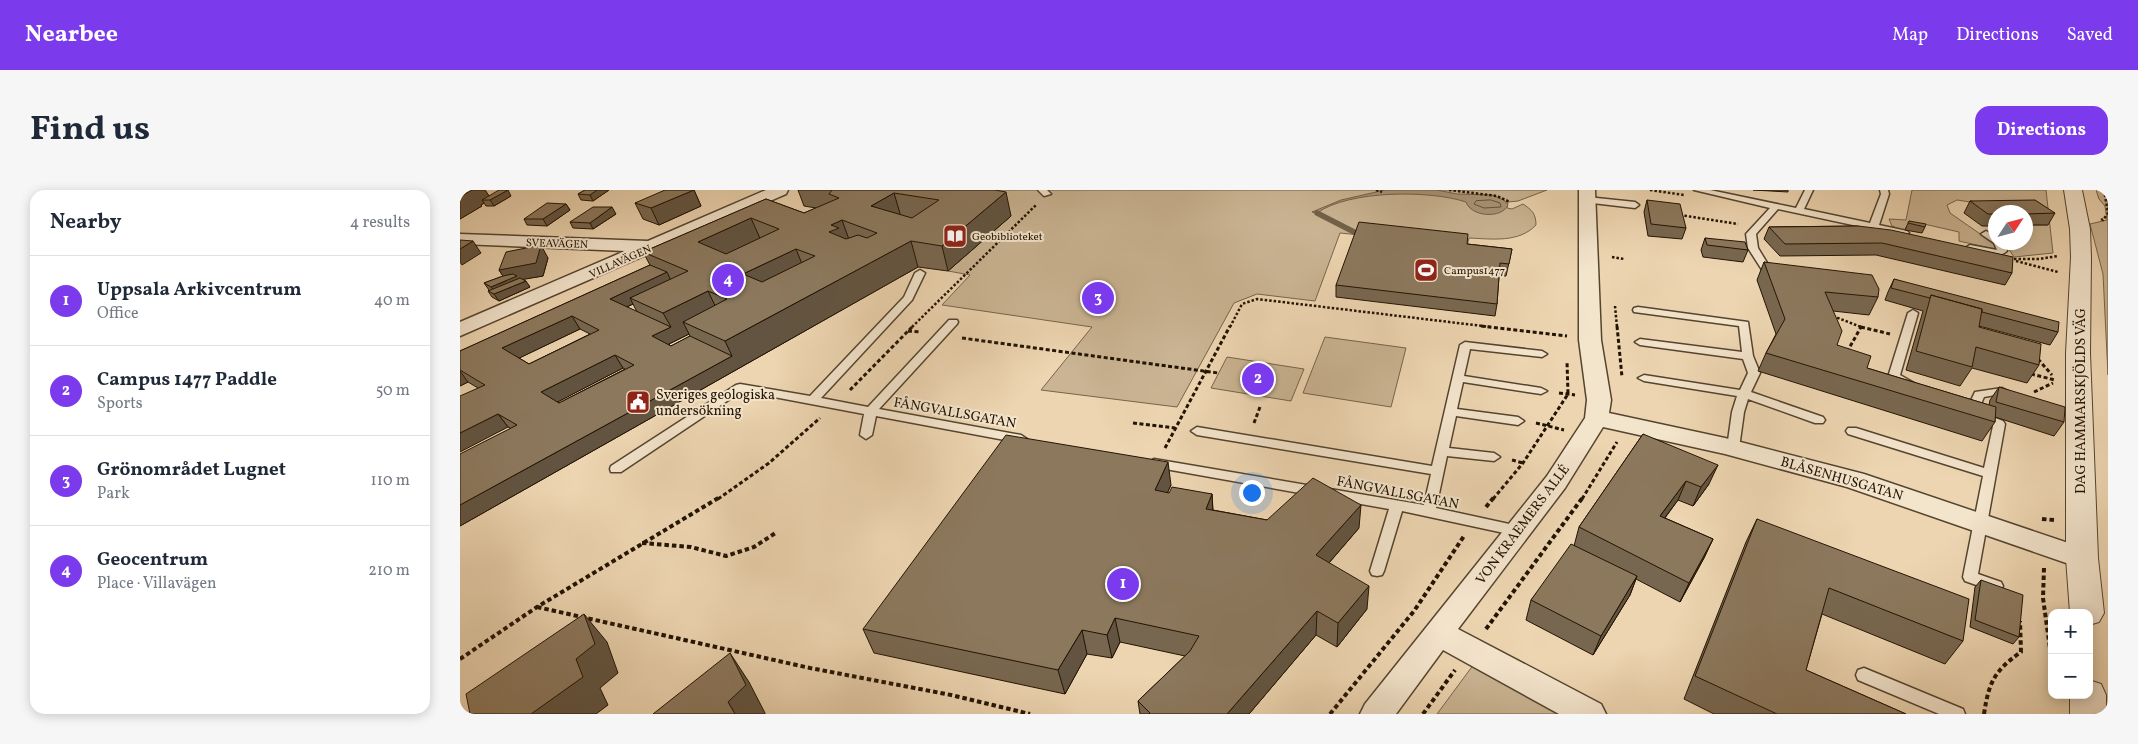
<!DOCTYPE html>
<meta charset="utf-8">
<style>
:root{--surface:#fff;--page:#f6f6f7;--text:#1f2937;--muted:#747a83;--line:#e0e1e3;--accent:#7c3aed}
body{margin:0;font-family:Vollkorn,serif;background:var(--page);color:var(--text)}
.controls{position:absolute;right:15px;bottom:15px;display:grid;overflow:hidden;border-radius:10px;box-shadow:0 2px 12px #0003}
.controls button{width:45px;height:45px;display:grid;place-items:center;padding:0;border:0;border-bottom:1px solid var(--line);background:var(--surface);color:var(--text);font:25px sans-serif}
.compass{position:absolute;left:1528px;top:15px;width:45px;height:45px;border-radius:50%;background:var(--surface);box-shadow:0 2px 12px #0003;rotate:54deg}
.you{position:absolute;left:791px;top:302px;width:18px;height:18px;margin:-12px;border:4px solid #fff;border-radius:50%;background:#1a73e8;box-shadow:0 0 0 8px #1a73e833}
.badge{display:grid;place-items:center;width:32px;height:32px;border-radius:50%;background:var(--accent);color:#fff;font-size:16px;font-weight:700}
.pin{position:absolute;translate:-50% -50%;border:2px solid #fff;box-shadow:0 1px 5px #0006}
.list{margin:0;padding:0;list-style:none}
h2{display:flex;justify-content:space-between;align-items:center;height:65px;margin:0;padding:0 20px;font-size:21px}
h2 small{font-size:16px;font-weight:400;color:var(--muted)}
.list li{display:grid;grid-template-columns:32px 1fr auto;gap:15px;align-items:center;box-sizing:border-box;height:90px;padding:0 20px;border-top:1px solid var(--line)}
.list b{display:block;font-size:19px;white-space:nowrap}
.list p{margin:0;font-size:16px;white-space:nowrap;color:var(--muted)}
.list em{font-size:16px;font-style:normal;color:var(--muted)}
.map{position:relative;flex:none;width:1648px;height:524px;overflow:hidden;border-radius:15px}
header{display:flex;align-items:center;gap:30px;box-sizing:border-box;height:70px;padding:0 25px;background:var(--accent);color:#fff}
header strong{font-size:24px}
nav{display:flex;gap:28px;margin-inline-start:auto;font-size:18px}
.intro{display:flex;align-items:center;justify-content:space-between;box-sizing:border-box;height:120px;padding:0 30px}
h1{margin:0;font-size:35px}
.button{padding:12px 22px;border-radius:15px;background:var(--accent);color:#fff;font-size:18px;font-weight:700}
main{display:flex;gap:30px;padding:0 30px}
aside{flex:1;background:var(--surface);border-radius:15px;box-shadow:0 2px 12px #0003}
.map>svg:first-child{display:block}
.green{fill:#cab493;stroke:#76644a}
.water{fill:#a89376;stroke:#726048}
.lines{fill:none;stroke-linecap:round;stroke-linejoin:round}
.shore{stroke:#65533c;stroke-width:1}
.stream{stroke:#726048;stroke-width:5.5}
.service-casing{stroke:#55442e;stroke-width:3}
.minor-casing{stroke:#55442e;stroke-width:3}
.tertiary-casing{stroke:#55442e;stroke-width:2}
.path-far2{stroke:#221302;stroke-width:2.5;stroke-dasharray:2.5 2;stroke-linecap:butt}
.path-far1{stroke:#221302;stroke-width:3;stroke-dasharray:4 2.5;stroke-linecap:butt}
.path{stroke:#221302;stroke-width:4;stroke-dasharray:4.5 3;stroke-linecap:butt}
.service{fill:#f3e4cc;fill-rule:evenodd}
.minor{fill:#f3e4cc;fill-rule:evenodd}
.tertiary{fill:#f3e4cc;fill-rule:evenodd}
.wall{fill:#786750;stroke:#221302;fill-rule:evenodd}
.shaded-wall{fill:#625441;stroke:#221302}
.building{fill:#8c785d;stroke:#221302;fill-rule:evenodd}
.labels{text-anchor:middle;stroke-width:4;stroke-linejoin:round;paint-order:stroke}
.far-poi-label{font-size:11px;fill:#221302;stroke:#f3e4cc;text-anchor:start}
.far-street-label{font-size:11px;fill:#221302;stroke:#f3e4cc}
.poi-label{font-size:14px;fill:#221302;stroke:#f3e4cc;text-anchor:start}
.street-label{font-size:14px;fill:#221302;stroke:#f3e4cc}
</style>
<header>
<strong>Nearbee</strong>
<nav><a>Map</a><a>Directions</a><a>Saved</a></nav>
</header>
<div class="intro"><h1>Find us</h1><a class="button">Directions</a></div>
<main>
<aside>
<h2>Nearby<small>4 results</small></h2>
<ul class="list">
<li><span class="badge">1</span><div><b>Uppsala Arkivcentrum</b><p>Office</p></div><em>40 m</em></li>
<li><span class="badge">2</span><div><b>Campus 1477 Paddle</b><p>Sports</p></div><em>50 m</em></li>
<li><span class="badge">3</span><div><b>Grönområdet Lugnet</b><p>Park</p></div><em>110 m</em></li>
<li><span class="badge">4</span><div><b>Geocentrum</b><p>Place · Villavägen</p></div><em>210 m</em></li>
</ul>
</aside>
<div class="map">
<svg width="1648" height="524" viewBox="0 0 1648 524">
<rect width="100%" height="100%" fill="#edd5b1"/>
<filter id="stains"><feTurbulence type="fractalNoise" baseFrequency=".004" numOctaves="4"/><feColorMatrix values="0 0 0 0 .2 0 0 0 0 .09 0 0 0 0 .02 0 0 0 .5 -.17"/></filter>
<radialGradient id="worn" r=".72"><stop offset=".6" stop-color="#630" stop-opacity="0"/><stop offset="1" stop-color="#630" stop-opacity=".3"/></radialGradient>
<path class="green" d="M 464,0 L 1087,0 L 1058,11 L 1048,12 L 1047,18 L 1052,19 L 1063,14 C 1072,20 1076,24 1076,35 C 1059,53 1032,49 1009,48 L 1007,56 L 880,43 L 855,111 L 797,104 L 774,113 L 717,217 L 581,200 L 632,137 L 482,115 L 510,85 L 488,81 Z
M 1452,0 L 1586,0 L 1593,63 L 1554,67 L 1546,55 L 1546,53 L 1566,52 L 1566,35 L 1587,35 L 1568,21 L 1497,10 L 1487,15 L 1490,23 L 1539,57 L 1534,59 L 1499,51 L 1499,42 L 1464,34 L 1446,37 L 1445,41 L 1432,36 L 1429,29 L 1446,30 Z
M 1636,0 L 1648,0 L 1648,185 L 1643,84 L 1630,34 L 1647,30 L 1645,16 L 1639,9 Z
M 865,147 L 946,158 L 931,217 L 843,203 Z
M 767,167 L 844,179 L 831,211 L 751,198 Z
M 1014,474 L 1104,524 L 977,524 Z"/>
<path class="water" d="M 925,0 L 977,0 L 997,4 L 1032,5 L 1044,10 L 1048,15 C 1042,29 1011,27 1006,12 C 970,0 889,0 857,23 L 852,22 L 881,10 Z"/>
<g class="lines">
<path class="shore" d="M 1031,10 L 1040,13 L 1041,17 L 1024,18 L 1014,14 L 1016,11 Z"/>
<path class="stream" d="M 857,23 L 898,44"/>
<g class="service-casing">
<path id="service" d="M 578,0 L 587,0 L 591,4 L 584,6 Z
M 1234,0 L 1250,0 L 1336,18 L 1345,0 L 1353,0 L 1344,19 L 1410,33 L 1421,4 L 1420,0 L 1428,0 L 1429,4 L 1419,35 L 1447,41 L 1449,43 L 1444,46 L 1318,19 L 1296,44 L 1298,58 L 1312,81 L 1307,84 L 1304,83 L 1288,58 L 1286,44 L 1310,18 Z
M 1127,7 L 1175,12 L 1179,15 L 1175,18 L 1124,12 L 1124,8 Z
M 1526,41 L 1536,46 L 1536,52 L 1544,53 L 1547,61 C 1538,70 1518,63 1507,60 L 1505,58 L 1510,55 L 1537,60 L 1534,53 L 1521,44 Z
M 460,80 L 465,83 L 452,110 L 361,208 L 408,217 L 489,130 L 497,130 L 498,132 L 497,134 L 419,219 L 561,245 L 567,249 L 565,252 L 561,253 L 416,226 L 412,245 L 406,249 L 400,245 L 404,224 L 282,201 L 161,282 L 151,282 L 150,279 L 151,276 L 276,195 L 280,194 L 350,206 L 444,107 L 455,83 Z
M 1178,117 L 1288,132 L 1293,166 L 1300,183 L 1291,202 L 1363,227 L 1365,230 L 1363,233 L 1355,233 L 1288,209 L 1284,222 L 1279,258 L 1277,261 L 1269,261 L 1267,258 L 1272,222 L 1277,206 L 1184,191 L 1178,188 L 1184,185 L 1280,200 L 1288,183 L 1283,169 L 1180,155 L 1175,152 L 1180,149 L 1282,162 L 1279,136 L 1174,122 L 1173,120 L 1174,118 Z
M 1453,120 L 1458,123 L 1440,185 L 1454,193 L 1452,195 L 1444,195 L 1428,187 L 1448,123 Z
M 1005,152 L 1082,161 L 1087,164 L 1082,167 L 1010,159 L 1004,186 L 1081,198 L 1087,201 L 1081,204 L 1003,192 L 997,219 L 1058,227 L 1064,231 L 1058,235 L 996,226 L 989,258 L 1034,263 L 1040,267 L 1034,271 L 987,266 L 976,318 L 1063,337 L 1065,341 L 1063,345 L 1058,346 L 942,321 L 924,381 L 922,385 L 917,386 L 912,385 L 910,381 L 929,319 L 694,277 L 688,273 L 694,269 L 964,315 L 971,284 L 737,245 L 731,241 L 737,237 L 972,276 L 1000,155 Z
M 1542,198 L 1548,201 L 1546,203 L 1524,207 L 1518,221 L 1543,231 L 1545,234 L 1518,384 L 1541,392 L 1543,396 L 1541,400 L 1536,402 L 1505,391 L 1503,387 L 1523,286 L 1388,244 L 1386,241 L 1388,238 L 1396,238 L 1524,278 L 1533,236 L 1506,221 L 1515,202 Z
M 1404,478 L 1503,519 L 1505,524 L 1479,524 L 1398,490 L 1396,485 L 1398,480 Z"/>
</g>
<g class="minor-casing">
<path id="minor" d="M 306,0 L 328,0 L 326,4 L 0,146 L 0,132 L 165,61 L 0,54 L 0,44 L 188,51 Z
M 1119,0 L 1135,0 L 1141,150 L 1151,210 L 1149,223 L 1265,248 L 1404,284 L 1632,361 L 1636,368 L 1632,375 L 1622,379 L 1612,375 L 1387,297 L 1265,264 L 1143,237 L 1105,298 L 998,439 L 1141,514 L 1146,524 L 1099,524 L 983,460 L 936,524 L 900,524 L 905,514 L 1087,286 L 1125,228 L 1127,210 L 1119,150 Z"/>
</g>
<g class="tertiary-casing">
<path id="tertiary" d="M 1604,0 L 1622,0 L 1630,39 L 1631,67 L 1630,163 L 1638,368 L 1644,423 L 1639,432 L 1629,435 L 1629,423 L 1610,423 L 1606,368 L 1606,163 L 1611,67 L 1610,39 Z
M 1629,490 L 1641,494 L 1646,505 L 1646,524 L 1610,524 L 1610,505 L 1629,505 Z"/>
</g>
<path class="path-far2" d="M 916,0 L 922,2
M 989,0 L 1037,6 L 1050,12
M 1190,0 L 1224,5
M 1220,25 L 1278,34
M 1641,29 L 1643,30 L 1648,23 L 1644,0
M 1152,67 L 1164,69
M 1554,69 L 1579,69 L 1598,66
M 1556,71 L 1598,82
M 1155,116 L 1157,137
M 1373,126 L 1401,137
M 452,137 L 577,14
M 770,137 L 782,114 L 797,109 L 1031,137"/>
<path class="path-far1" d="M 1021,136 L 1107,146
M 1157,136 L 1162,187
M 1401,137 L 1430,144
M 448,141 L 461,142
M 502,148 L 758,183
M 1387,162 L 1401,137 L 1398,136
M 1578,169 L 1592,185
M 1571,184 L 1595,190
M 390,200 L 453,136
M 1574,202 L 1593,193
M 1099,203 L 1115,205
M 673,233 L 715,238
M 794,233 L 800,217
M 1076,233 L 1104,240
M 705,258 L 770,136
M 1052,270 L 1063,273
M 258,309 L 309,273 L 360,228
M 1033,309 L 1063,273 L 1108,204 L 1107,171
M 1122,309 L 1157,252"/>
<path class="path" d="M 1026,317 L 1034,307
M 1582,329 L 1594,330
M 182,353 L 231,357 L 266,366 L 294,357 L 317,342
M 1584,378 L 1583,408 L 1592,473
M 77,417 L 350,478 L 491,505 L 570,524
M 1026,439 L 1123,307
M 0,469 L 77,417 L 260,307
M 870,524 L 954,421 L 1004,346
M 963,524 L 995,480
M 1524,524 C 1529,492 1534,481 1561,462 L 1560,431"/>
<use href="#service" class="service"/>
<use href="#minor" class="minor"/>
<use href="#tertiary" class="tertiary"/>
</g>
<path class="wall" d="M 0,0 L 25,0 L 29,6 L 51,6 L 34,16 L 26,16 L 24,13 L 21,15 L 22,16 L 0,29 Z
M 125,0 L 149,0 L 133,11 L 121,10 L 118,4 Z
M 234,0 L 241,16 L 199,35 L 183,29 L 175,13 Z
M 338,0 L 535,0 L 551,26 L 488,81 L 458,77 L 0,336 L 50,238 L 48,237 L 18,198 L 8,192 L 0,196 L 0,161 L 190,75 L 183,62 L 306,9 L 344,23 L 356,18 L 344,16 ZM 173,114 L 177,122 L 167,117 ZM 120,139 L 130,144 L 69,174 L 59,168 ZM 229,144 L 230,146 L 211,156 L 209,154 ZM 163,178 L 165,179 L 99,213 L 97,212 Z
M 1293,0 L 1328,0 L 1328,2 Z
M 1187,10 L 1226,38 L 1222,49 L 1188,46 L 1184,22 Z
M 1510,11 L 1595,23 L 1588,35 L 1566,35 L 1566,22 L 1536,22 L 1536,36 L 1522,36 L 1504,23 Z
M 106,14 L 110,20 L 87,36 L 67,35 L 64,29 Z
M 156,24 L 133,39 L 113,38 L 110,32 Z
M 1449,31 L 1465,37 L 1462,43 L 1445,40 Z
M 1398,36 L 1552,83 L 1545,95 L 1416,65 L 1320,66 L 1304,49 L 1309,37 Z
M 1245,48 L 1288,60 L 1283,72 L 1243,67 L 1241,60 Z
M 1007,54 L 1052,59 L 1046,86 L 1039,86 L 1037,114 L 1035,126 L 876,107 L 876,95 Z
M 88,68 L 83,86 L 63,89 L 70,97 L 39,111 L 32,107 L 28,101 L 29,100 L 24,93 L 43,86 L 39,80 Z
M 1304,72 L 1418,107 L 1409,125 L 1373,121 L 1377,155 L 1407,178 L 1529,215 L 1530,210 L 1539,197 L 1604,232 L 1594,246 L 1535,227 L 1535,232 L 1522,251 L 1298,181 L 1306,163 L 1316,144 L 1297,90 Z
M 1434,89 L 1598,142 L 1590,155 L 1519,136 L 1519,137 L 1579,175 L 1567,193 L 1512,178 L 1500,196 L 1446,180 L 1463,121 L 1425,110 L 1428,102 Z
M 1183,244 L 1249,294 L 1233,316 L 1218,310 L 1205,328 L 1253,349 L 1244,368 L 1220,412 L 1176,389 L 1170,405 L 1133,465 L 1066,430 L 1071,410 L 1114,356 L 1119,337 Z
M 711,295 L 707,303 L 752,304 L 753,320 L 807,330 L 899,338 L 869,373 L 907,419 L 877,457 L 856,445 L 789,524 L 680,524 L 678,511 L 725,466 L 660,452 L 652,468 L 627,464 L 605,504 L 414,463 L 403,439 Z
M 1297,329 L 1503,451 L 1485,474 L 1362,424 L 1346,480 L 1446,524 L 1254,524 L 1224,509 L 1286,352 Z
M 1521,390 L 1559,447 L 1553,454 L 1510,437 L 1515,397 Z"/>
<path class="shaded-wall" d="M 9,0 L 25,0 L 31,9 L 22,10 L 24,13 L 21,15 L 22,16 L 0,29 L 0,7 Z
M 48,0 L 51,6 L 34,16 L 30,10 Z
M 137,0 L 149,0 L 133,11 L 130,5 Z
M 234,0 L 241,16 L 199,35 L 191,18 Z
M 546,2 L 551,26 L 488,81 L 482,56 Z
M 434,3 L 441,27 L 411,16 Z
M 106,14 L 110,20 L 87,36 L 83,29 Z
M 152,17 L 156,24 L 133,39 L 130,33 Z
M 291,28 L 302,53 L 250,77 L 238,52 Z
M 382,30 L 391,55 L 369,42 L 371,35 Z
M 13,51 L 21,63 L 2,75 L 0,72 L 0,59 Z
M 451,51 L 458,77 L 0,336 L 0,315 L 272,166 L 265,151 Z
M 81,55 L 88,68 L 83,86 L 60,90 L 36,103 L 31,97 L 46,91 L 39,80 Z
M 336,59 L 346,84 L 295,110 L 283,84 Z
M 207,82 L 213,95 L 170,108 L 173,114 L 157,121 L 150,109 Z
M 66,91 L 70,97 L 39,111 L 34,104 Z
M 248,101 L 261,128 L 223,132 L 229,144 L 199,159 L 192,146 L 211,137 L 203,123 Z
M 112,126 L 120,139 L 51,172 L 42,158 Z
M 155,165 L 163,178 L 90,216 L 81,202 Z
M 0,181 L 8,192 L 0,196 Z
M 38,224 L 48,237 L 0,262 L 0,243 Z
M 708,272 L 711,295 L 698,323 L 695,300 Z
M 1258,275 L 1249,294 L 1233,316 L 1241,297 Z
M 1226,291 L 1218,310 L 1192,345 L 1200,326 Z
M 752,304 L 753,327 L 746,319 Z
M 901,315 L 899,338 L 855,389 L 856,365 Z
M 1253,349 L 1244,368 L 1220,412 L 1229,393 Z
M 1177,386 L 1170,405 L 1133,465 L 1141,446 Z
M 909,396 L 907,419 L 877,457 L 878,433 Z
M 857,421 L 856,445 L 789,524 L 767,524 Z
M 124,424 L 147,452 L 158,483 L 140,498 L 148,515 L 136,524 L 71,524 L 116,469 Z
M 655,428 L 660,452 L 652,468 L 647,445 Z
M 622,440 L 627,464 L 605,504 L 598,480 Z
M 270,463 L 289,492 L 305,523 L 305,524 L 275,524 L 268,512 Z"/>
<path class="building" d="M 0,0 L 12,0 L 0,7 Z
M 39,0 L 48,0 L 30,10 L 22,10 Z
M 125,0 L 137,0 L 130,5 L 118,4 Z
M 205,0 L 234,0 L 191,18 L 175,13 Z
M 372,0 L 535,0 L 546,2 L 482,56 L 451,51 L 265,151 L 223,132 L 267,109 L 248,101 L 203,123 L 170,108 L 228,81 L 183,62 L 306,9 L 344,23 L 379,8 L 369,4 ZM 434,3 L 479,10 L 452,28 L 411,16 ZM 291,28 L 319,39 L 266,64 L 238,52 ZM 382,30 L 417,43 L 407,48 L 398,45 L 386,49 L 369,42 L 379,38 L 371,35 ZM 336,59 L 355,66 L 302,92 L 283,84 Z
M 1187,10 L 1220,14 L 1226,38 L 1191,34 Z
M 1575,10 L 1595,23 L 1566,24 L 1566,22 L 1536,22 L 1536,24 L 1528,24 L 1510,11 Z
M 87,13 L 106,14 L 83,29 L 64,29 Z
M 133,17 L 152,17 L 130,33 L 110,32 Z
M 1449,31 L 1466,34 L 1465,37 L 1448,33 Z
M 899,32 L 1008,44 L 1007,54 L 1052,59 L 1049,74 L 1040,73 L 1037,114 L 876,95 Z
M 1398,36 L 1431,40 L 1553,67 L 1552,83 L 1422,53 L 1325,54 L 1309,37 Z
M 1245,48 L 1285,52 L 1288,60 L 1247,55 Z
M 0,50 L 13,51 L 0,59 Z
M 81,55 L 76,73 L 39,80 L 46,62 Z
M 1304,72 L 1412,85 L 1419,99 L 1418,107 L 1365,102 L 1382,141 L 1377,155 L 1411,166 L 1407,178 L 1536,217 L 1535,232 L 1306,163 L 1325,129 Z
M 190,75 L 207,82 L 150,109 L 211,137 L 192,146 L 211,156 L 230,146 L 272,166 L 0,315 L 0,264 L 57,235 L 38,224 L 0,243 L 0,206 L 25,195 L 0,180 L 0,161 ZM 112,126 L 139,140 L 69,174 L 42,158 ZM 155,165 L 174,175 L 99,213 L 81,202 Z
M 53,84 L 57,86 L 31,97 L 24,93 L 43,86 Z
M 60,88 L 66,91 L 34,104 L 28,101 Z
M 1434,89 L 1599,132 L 1598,142 L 1522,122 L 1522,119 L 1471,105 L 1470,108 L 1431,98 Z
M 1471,105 L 1522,119 L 1519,137 L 1581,154 L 1579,175 L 1516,157 L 1512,177 L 1456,161 Z
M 1539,197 L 1605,217 L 1604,232 L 1536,212 Z
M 1183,244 L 1258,275 L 1241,297 L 1226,291 L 1200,326 L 1253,349 L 1229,393 L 1119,337 Z
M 546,245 L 708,272 L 695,300 L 709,303 L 712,297 L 752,304 L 746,319 L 807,330 L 853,288 L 901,315 L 856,365 L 909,396 L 878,433 L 857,421 L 767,524 L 689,524 L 690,523 L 678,511 L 730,461 L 739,446 L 655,428 L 647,445 L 622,440 L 598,480 L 403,439 Z
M 1297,329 L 1509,409 L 1503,451 L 1369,398 L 1346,480 L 1446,524 L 1317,524 L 1235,486 Z
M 1111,354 L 1177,386 L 1141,446 L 1071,410 Z
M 1521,390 L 1563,405 L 1559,447 L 1515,430 Z
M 124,424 L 135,454 L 116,469 L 123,487 L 71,524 L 10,524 L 6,504 Z
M 270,463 L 286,495 L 268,512 L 275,524 L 193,524 Z"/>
<defs>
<g id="library-square" transform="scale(1.25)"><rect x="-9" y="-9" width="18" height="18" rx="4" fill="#8f2418" stroke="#f3e4cc"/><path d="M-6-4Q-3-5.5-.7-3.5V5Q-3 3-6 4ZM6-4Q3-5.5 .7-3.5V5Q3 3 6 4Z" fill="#fff"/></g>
<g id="stadium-square" transform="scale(1.25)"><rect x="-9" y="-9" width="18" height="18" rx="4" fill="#8f2418" stroke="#f3e4cc"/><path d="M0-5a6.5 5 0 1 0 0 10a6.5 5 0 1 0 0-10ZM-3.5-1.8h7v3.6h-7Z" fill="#fff"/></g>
<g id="civic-square" transform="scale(1.25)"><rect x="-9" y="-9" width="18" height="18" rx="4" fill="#8f2418" stroke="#f3e4cc"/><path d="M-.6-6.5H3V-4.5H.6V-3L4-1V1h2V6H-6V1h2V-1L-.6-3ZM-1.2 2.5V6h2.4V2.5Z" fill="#fff"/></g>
</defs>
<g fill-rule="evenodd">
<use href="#library-square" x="495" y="46"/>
<use href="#stadium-square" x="966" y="80"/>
<use href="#civic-square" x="178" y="212"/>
</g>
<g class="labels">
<g class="far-poi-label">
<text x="512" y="50">Geobiblioteket</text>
<text x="984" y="84">Campus1477</text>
</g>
<g class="far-street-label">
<text transform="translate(97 53) rotate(2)" y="4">SVEAVÄGEN</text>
<text transform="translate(160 71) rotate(-24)" y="4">VILLAVÄGEN</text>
</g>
<g class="poi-label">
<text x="196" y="209">Sveriges geologiska<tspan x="196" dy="16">undersökning</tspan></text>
</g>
<g class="street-label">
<text transform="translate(1620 211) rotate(-90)" y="5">DAG HAMMARSKJÖLDS VÄG</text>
<text transform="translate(495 222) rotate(10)" y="5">FÅNGVALLSGATAN</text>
<text transform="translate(1382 288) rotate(16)" y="5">BLÅSENHUSGATAN</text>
<text transform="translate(938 302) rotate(11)" y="5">FÅNGVALLSGATAN</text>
<text transform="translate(1062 334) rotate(-53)" y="5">VON KRAEMERS ALLÉ</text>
</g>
</g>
<rect width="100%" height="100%" filter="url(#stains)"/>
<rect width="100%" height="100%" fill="url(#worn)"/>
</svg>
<div class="controls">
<button>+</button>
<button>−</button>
</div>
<svg class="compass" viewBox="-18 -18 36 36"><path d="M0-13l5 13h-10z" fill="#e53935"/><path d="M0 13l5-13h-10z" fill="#747a83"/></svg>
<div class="you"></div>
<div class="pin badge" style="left:663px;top:394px">1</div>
<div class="pin badge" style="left:798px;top:189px">2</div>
<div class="pin badge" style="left:638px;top:108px">3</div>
<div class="pin badge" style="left:268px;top:90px">4</div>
</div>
</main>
